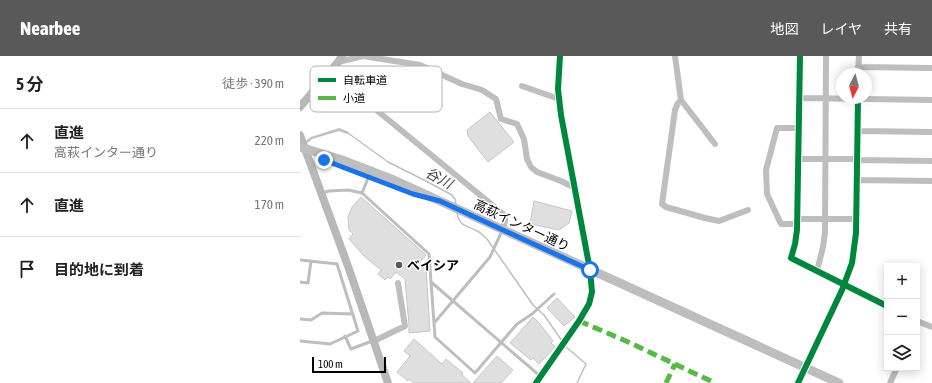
<!DOCTYPE html>
<html lang="ja">
<meta charset="utf-8">
<style>
:root{--surface:#fff;--page:#f6f6f6;--text:#222;--muted:#767676;--line:#e0e0e0;--accent:#595959}
body{margin:0;font-family:"Asap Condensed","Noto Sans JP",sans-serif;background:var(--page);color:var(--text)}
.controls{position:absolute;right:12px;bottom:12px;display:grid;overflow:hidden;border-radius:0px;box-shadow:0 2px 10px #0003}
.controls button{width:36px;height:36px;display:grid;place-items:center;padding:0;border:0;border-bottom:1px solid var(--line);background:var(--surface);color:var(--text);font:20px sans-serif}
.compass{position:absolute;left:536px;top:12px;width:36px;height:36px;border-radius:50%;background:var(--surface);box-shadow:0 2px 10px #0003;rotate:186deg}
.scale{position:absolute;left:12px;bottom:10px;width:74px;box-sizing:border-box;padding-left:4px;border:2px solid #000;border-top:0;font-size:11px;line-height:14px;white-space:nowrap;color:#000;-webkit-text-stroke:3px #fff;paint-order:stroke}
.stop{position:absolute;width:12px;height:12px;margin:-9px;border:3px solid #1a73e8;border-radius:50%;background:#fff}
.stop.end{background:#1a73e8;border-color:#fff;box-shadow:0 1px 4px #0008}
.list{margin:0;padding:0;list-style:none}
h2{display:flex;justify-content:space-between;align-items:center;height:52px;margin:0;padding:0 16px;font-size:17px}
h2 small{font-size:13px;font-weight:400;color:var(--muted)}
.list li{display:grid;grid-template-columns:26px 1fr auto;gap:12px;align-items:center;box-sizing:border-box;height:64px;padding:0 16px;border-top:1px solid var(--line)}
.list b{display:block;font-size:15px;white-space:nowrap}
.list p{margin:0;font-size:13px;white-space:nowrap;color:var(--muted)}
.list em{font-size:13px;font-style:normal;color:var(--muted)}
.icon{flex:none;width:22px;height:22px;fill:none;stroke:currentColor;stroke-width:2;stroke-linecap:round;stroke-linejoin:round}
.map{position:relative;flex:none;width:632px;height:327px;overflow:hidden}
header{display:flex;align-items:center;gap:24px;box-sizing:border-box;height:56px;padding:0 20px;background:var(--accent);color:#fff}
header strong{font-size:19px}
nav{display:flex;gap:22px;margin-inline-start:auto;font-size:14px}
main{display:flex}
aside{flex:1;background:var(--surface)}
.map>svg:first-child{display:block}
.water{fill:#bfbfbf}
.lines{fill:none;stroke-linecap:round;stroke-linejoin:round}
.stream{stroke:#bfbfbf;stroke-width:1.5}
.building{fill:#dfdfdf;stroke:#c7c7c7}
.lane{stroke:#bebebe;stroke-width:3}
.street{stroke:#bebebe;stroke-width:6}
.secondary{stroke:#b8b8b8;stroke-width:8}
.primary{stroke:#bebebe;stroke-width:9}
.quiet{stroke:#58b947;stroke-width:5;stroke-dasharray:10 5;stroke-linecap:butt}
.cycleway-casing{stroke:#fff;stroke-width:8}
.cycleway{stroke:#00873e;stroke-width:6}
.route{stroke:#1a73e8;stroke-width:5}
.poi-dot{fill:#595959;stroke:#fff;stroke-width:1.5}
.labels{text-anchor:middle;stroke-width:3;stroke-linejoin:round;paint-order:stroke}
.street-label{font-size:13px;fill:#000;stroke:#fff}
.poi-label{font-size:13px;font-weight:bold;fill:#000;stroke:#fff;text-anchor:start}
.water-label{font-size:14px;font-style:italic;fill:#444;stroke:#fff}
.key{fill:#fff;stroke:#b2b2b2;stroke-width:1}
.key-label{font-size:11px;fill:#000}
</style>
<header>
<strong>Nearbee</strong>
<nav><a>地図</a><a>レイヤ</a><a>共有</a></nav>
</header>
<main>
<aside>
<h2>5 分<small>徒歩 · 390 m</small></h2>
<ul class="list">
<li><svg class="icon" aria-label="ahead" viewBox="0 0 24 24"><path d="M12 20V5M6 11l6-6 6 6"/></svg><div><b>直進</b><p>高萩インター通り</p></div><em>220 m</em></li>
<li><svg class="icon" aria-label="ahead" viewBox="0 0 24 24"><path d="M12 20V5M6 11l6-6 6 6"/></svg><div><b>直進</b></div><em>170 m</em></li>
<li><svg class="icon" aria-label="arrive" viewBox="0 0 24 24"><path d="M6 21V4h12l-3 4 3 4H6"/></svg><div><b>目的地に到着</b></div></li>
</ul>
</aside>
<div class="map">
<svg width="632" height="327" viewBox="0 0 632 327">
<rect width="100%" height="100%" fill="#fff"/>
<path class="water" d="M 39,72 L 49,76 L 47,78 L 39,75 L 12,83 L 0,93 L 0,89 L 11,81 Z"/>
<g class="lines">
<path class="stream" d="M 48,77 L 88,106 L 124,124 L 152,139 L 155,143 L 156,148
M 157,156 C 159,172 168,169 179,176 C 182,178 184,181 187,183 L 233,249 L 244,259 L 262,285
M 265,290 L 286,308 L 277,327"/>
</g>
<path class="building" d="M 190,56 L 214,86 L 188,106 L 168,80 L 167,74 Z
M 61,141 L 126,199 L 120,206 L 126,212 L 130,275 L 109,277 L 109,269 L 105,223 L 96,216 L 90,223 L 88,221 L 85,224 L 78,218 L 81,214 L 64,200 L 49,183 L 53,178 L 49,174 L 48,161 L 52,151 Z
M 234,145 L 272,155 L 269,167 L 259,174 L 230,168 Z
M 257,242 L 275,261 L 264,270 L 247,252 Z
M 233,261 L 240,268 L 253,285 L 251,287 L 255,291 L 239,308 L 233,302 L 231,304 L 210,287 Z
M 114,283 L 142,308 L 146,303 L 163,317 L 162,319 L 171,327 L 114,327 L 109,323 L 108,325 L 97,316 L 110,300 L 104,295 Z
M 197,300 L 213,314 L 201,327 L 173,327 Z"/>
<g class="lines">
<path class="lane" d="M 22,137 L 29,135 L 48,134 L 62,137 L 129,198 L 135,281 L 175,317 L 217,268 L 232,258 L 254,238
M 62,137 L 69,120
M 0,204 L 37,208 L 58,275 L 30,288 L 0,285
M 0,226 L 8,227 L 11,205
M 131,226 L 240,320
M 0,263 L 11,264 L 22,257 L 53,258
M 135,266 L 190,201 L 202,175
M 45,280 L 51,293 L 72,285"/>
<path class="street" d="M 63,0 L 120,9 L 162,28 L 182,34 L 196,43 L 201,63 L 217,68 L 224,83 L 227,103 L 231,111 L 237,116 L 261,125 L 275,132
M 375,0 L 381,44 L 415,88
M 500,0 L 497,174 L 495,188 L 491,202 L 587,250
M 38,6 L 63,0
M 558,11 L 632,12
M 32,13 L 63,43 L 202,157 C 207,163 205,167 202,174
M 558,18 L 559,0
M 222,30 L 259,43
M 499,42 L 632,44
M 381,44 L 378,47 L 375,54 L 362,148 L 366,151 L 405,162 L 419,165 L 448,154
M 558,75 L 632,76
M 498,103 L 557,103
M 557,104 L 632,105
M 557,124 L 632,125
M 497,163 L 556,163
M 497,168 L 481,168 L 467,138 L 466,114 L 477,72 L 498,72
M 517,215 L 523,191 L 525,176 L 526,0
M 617,265 L 632,271
M 74,285 L 105,270 L 98,227
M 236,327 L 279,265 L 289,248 L 292,236 L 290,214 L 261,59 L 258,33 L 260,0
M 498,327 L 542,234 L 552,207 L 556,177 L 558,42
M 590,327 L 597,312"/>
<path class="secondary" d="M 0,51 L 38,6 L 42,0
M 0,79 L 49,213 L 88,327"/>
<path class="primary" d="M 0,91 L 42,104 L 94,124 L 539,327"/>
<path class="quiet" d="M 279,265 L 326,285 L 415,327
M 366,327 L 375,308"/>
<g class="cycleway-casing">
<path id="cycleway" d="M 500,0 L 497,174 L 495,188 L 491,202 L 587,250
M 236,327 L 279,265 L 289,248 L 292,236 L 290,214 L 261,59 L 258,33 L 260,0
M 498,327 L 542,234 L 552,207 L 556,177 L 558,42"/>
</g>
<use href="#cycleway" class="cycleway"/>
</g>
<g class="lines">
<path class="route" d="M 24,104 L 113,138 L 140,145 L 290,214"/>
</g>
<circle class="poi-dot" cx="99" cy="209" r="4"/>
<g class="labels">
<g class="street-label">
<text transform="translate(222 169) rotate(25)" y="5">高萩インター通り</text>
</g>
<g class="poi-label">
<text x="107" y="214">ベイシア</text>
</g>
<g class="water-label">
<text transform="translate(139 122) rotate(28)" y="5">谷川</text>
</g>
</g>
<rect x="10" y="10" width="132" height="46" rx="6" class="key"/>
<rect x="18" y="22" width="18" height="4" fill="#00873e"/>
<rect x="18" y="40" width="18" height="4" fill="#58b947"/>
<g class="key-label">
<text x="43" y="28">自転車道</text>
<text x="43" y="46">小道</text>
</g>
</svg>
<div class="controls">
<button>+</button>
<button>−</button>
<button><svg class="icon" aria-label="layers" viewBox="0 0 24 24"><path d="M12 4l9 5-9 5-9-5zM3 14l9 5 9-5"/></svg></button>
</div>
<svg class="compass" viewBox="-18 -18 36 36"><path d="M0-13l5 13h-10z" fill="#e53935"/><path d="M0 13l5-13h-10z" fill="#767676"/></svg>
<div class="scale">100 m</div>
<div class="stop" style="left:290px;top:214px"></div>
<div class="stop end" style="left:24px;top:104px"></div>
</div>
</main>
